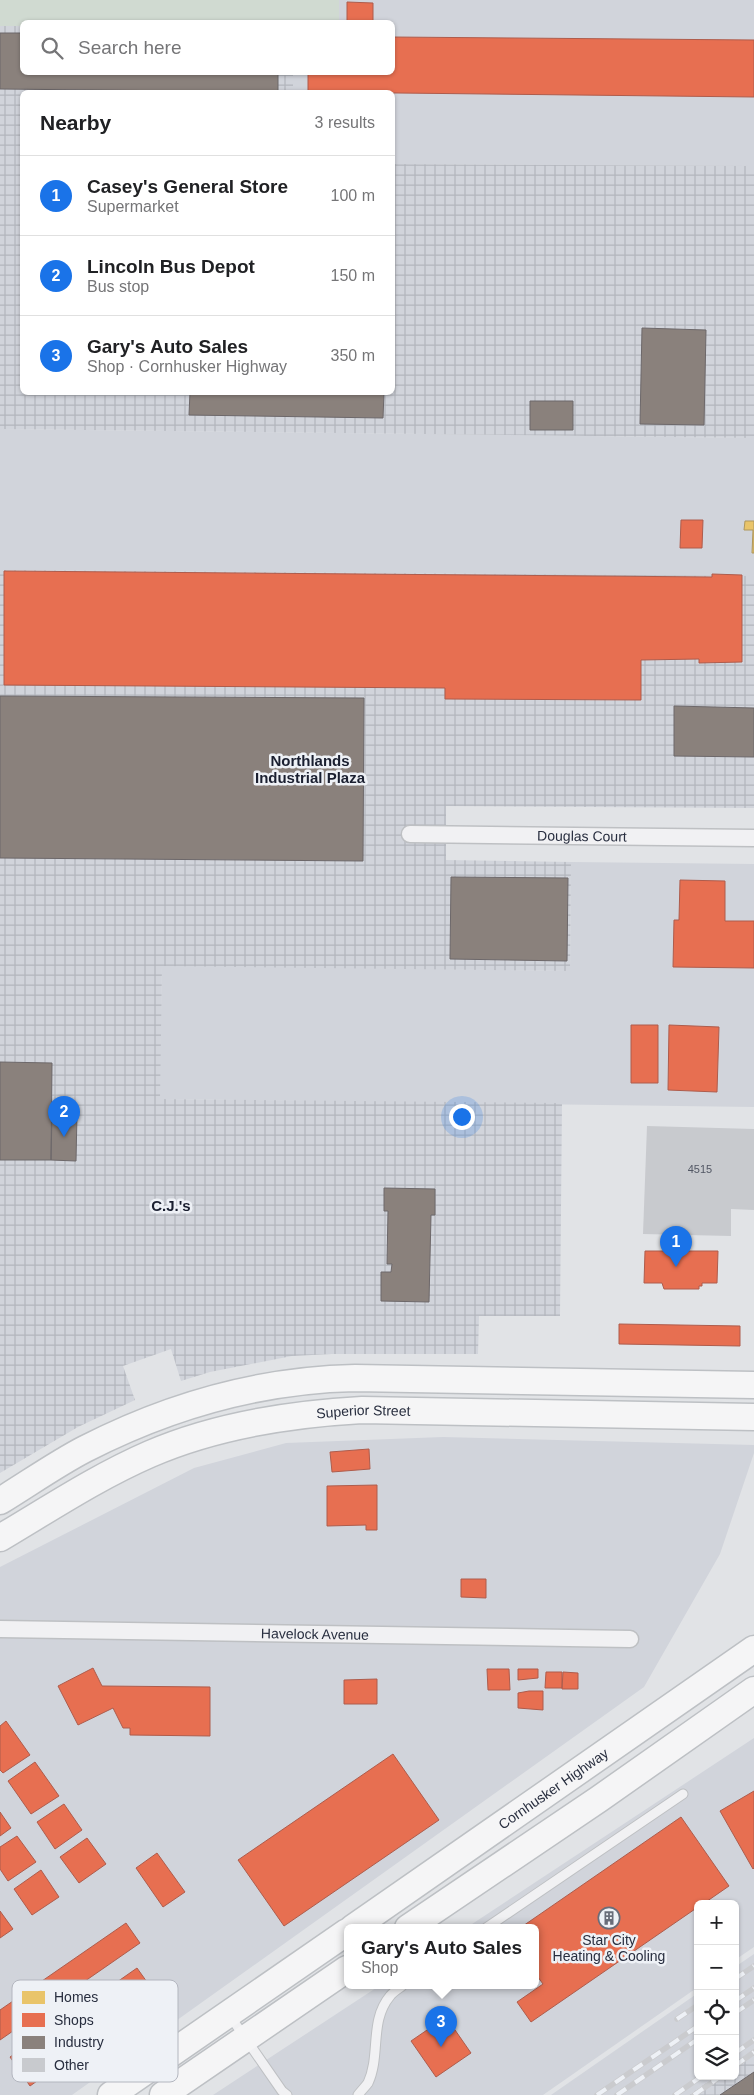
<!DOCTYPE html>
<meta charset="utf-8">
<style>
:root{--surface:#fff;--page:#f6f6f6;--text:#202124;--muted:#757577;--line:#e0e0e0;--accent:#1a73e8}
body{margin:0;font-family:Helvetica,sans-serif;background:var(--page);color:var(--text)}
.controls{position:absolute;right:15px;bottom:15px;display:grid;overflow:hidden;border-radius:8px;box-shadow:0 1px 4px #0004}
.controls button{width:45px;height:45px;display:grid;place-items:center;padding:0;border:0;border-bottom:1px solid var(--line);background:var(--surface);color:var(--text);font:25px sans-serif}
.you{position:absolute;left:461px;top:1116px;width:18px;height:18px;margin:-12px;border:4px solid #fff;border-radius:50%;background:#1a73e8;box-shadow:0 0 0 8px #1a73e833}
.badge{display:grid;place-items:center;width:32px;height:32px;border-radius:50%;background:var(--accent);color:#fff;font-size:16px;font-weight:700}
.pin{position:absolute;translate:-50% -41px;filter:drop-shadow(0 1px 2px #0008)}
.pin::after{content:'';position:absolute;top:26px;width:18px;height:15px;background:inherit;clip-path:polygon(0 0,100% 0,50% 100%)}
.popup{position:absolute;left:344px;top:1924px;width:195px;height:65px;box-sizing:border-box;display:grid;place-content:center;border-radius:8px;background:var(--surface);filter:drop-shadow(0 1px 4px #0005);font-size:16px;white-space:nowrap;color:var(--muted)}
.popup b{font-size:19px;color:var(--text)}
.popup::after{content:'';position:absolute;left:50%;top:100%;margin-left:-10px;border:10px solid transparent;border-top-color:var(--surface)}
.list{margin:0;padding:0;list-style:none}
h2{display:flex;justify-content:space-between;align-items:center;height:65px;margin:0;padding:0 20px;font-size:21px}
h2 small{font-size:16px;font-weight:400;color:var(--muted)}
.list li{display:grid;grid-template-columns:32px 1fr auto;gap:15px;align-items:center;box-sizing:border-box;height:80px;padding:0 20px;border-top:1px solid var(--line)}
.list b{display:block;font-size:19px;white-space:nowrap}
.list p{margin:0;font-size:16px;white-space:nowrap;color:var(--muted)}
.list em{font-size:16px;font-style:normal;color:var(--muted)}
.icon{flex:none;width:28px;height:28px;fill:none;stroke:currentColor;stroke-width:2;stroke-linecap:round;stroke-linejoin:round}
.map{position:relative;flex:none;width:754px;height:2095px;overflow:hidden}
.search{position:absolute;background:var(--surface);box-shadow:0 1px 4px #0004;left:20px;top:20px;width:375px;height:55px;display:flex;align-items:center;gap:12px;box-sizing:border-box;padding:0 18px;border-radius:8px;color:var(--muted);font-size:19px}
.panel{position:absolute;background:var(--surface);box-shadow:0 1px 4px #0004;left:20px;top:90px;width:375px;height:305px;border-radius:8px}
.map>svg:first-child{display:block}
.built{fill:#d1d4db}
.industrial{fill:url(#industrial-grid)}
.garden{fill:#d0dad1}
.homes{fill:#e9c46a;stroke:#af975d}
.shops{fill:#e76f51;stroke:#ae5c4c}
.industry{fill:#8a817c;stroke:#6d686a}
.building{fill:#c8cace}
.lines{fill:none;stroke-linecap:round;stroke-linejoin:round}
.service-casing{stroke:#bec0c3;stroke-width:11}
.minor-casing{stroke:#bec0c3;stroke-width:19}
.primary-casing{stroke:#bdc0c4;stroke-width:29}
.service{stroke:#f1f1f3;stroke-width:9}
.minor{stroke:#f1f1f3;stroke-width:16}
.primary{stroke:#f5f5f6;stroke-width:26}
.rail-casing{stroke:#cacbce;stroke-width:5.5}
.rail{stroke:#eef1f6;stroke-width:4;stroke-dasharray:11;stroke-linecap:butt}
.labels{text-anchor:middle;stroke-width:5;stroke-linejoin:round;paint-order:stroke}
.number-label{font-size:11px;fill:#525764}
.street-label{font-size:14px;fill:#282e3f;stroke:#eef1f6}
.poi-label{font-size:14px;fill:#282e3f;stroke:#eef1f6}
.neighbourhood-label{font-size:15px;font-weight:bold;fill:#1a1f30;stroke:#eef1f6}
.key{fill:#eef1f6;stroke:#b3b6bf;stroke-width:1}
.key-label{font-size:14px;fill:#282e3f}
</style>
<div class="map">
<svg width="754" height="2095" viewBox="0 0 754 2095">
<defs>
<pattern id="industrial-grid" width="8" height="8" patternUnits="userSpaceOnUse" patternTransform="scale(1.25)"><rect width="8" height="8" fill="#d1d4db"/><path d="M0 4h8M4 0v8" fill="none" stroke="#b3b6bd"/></pattern>
</defs>
<rect width="100%" height="100%" fill="#e1e3e6"/>
<path class="built" d="M 339,0 L 754,0 L 754,166 L 393,164 L 392,92 L 293,92 L 293,73 L 392,72 L 392,22 L 339,22 Z
M 0,429 L 754,438 L 754,576 L 0,570 Z
M 571,862 L 754,864 L 754,1107 L 159,1099 L 162,965 L 570,971 Z
M 443,1437 L 754,1445 L 754,1453 L 720,1554 L 644,1687 L 72,2095 L 0,2095 L 0,1567 L 194,1468 L 286,1443 Z
M 754,1738 L 754,1947 L 735,1960 L 735,1904 L 698,1904 L 698,1987 L 543,2095 L 213,2095 L 379,1986 L 535,1986 L 535,1928 L 466,1928 Z
M 754,1954 L 754,2050 L 735,2063 L 735,1967 Z
M 698,1993 L 698,2076 L 716,2076 L 689,2095 L 551,2095 Z"/>
<path class="industrial" d="M 0,26 L 22,26 L 22,72 L 293,73 L 293,92 L 22,92 L 22,392 L 392,392 L 393,164 L 754,166 L 754,438 L 0,429 Z
M 0,570 L 754,576 L 754,808 L 446,806 L 446,860 L 571,862 L 570,971 L 162,966 L 160,1099 L 562,1103 L 560,1316 L 479,1316 L 478,1354 L 332,1354 L 292,1356 L 210,1372 L 181,1381 L 171,1349 L 123,1366 L 135,1400 L 78,1427 L 0,1473 Z
M 754,2050 L 754,2095 L 689,2095 L 716,2076 L 735,2076 L 735,2063 Z"/>
<path class="garden" d="M 0,0 L 339,0 L 339,22 L 22,22 L 22,26 L 0,26 Z"/>
<path class="homes" d="M 745,521 L 754,521 L 754,553 L 752,553 L 753,530 L 744,530 Z"/>
<path class="shops" d="M 347,2 L 373,3 L 373,22 L 347,22 Z
M 392,37 L 754,40 L 754,97 L 308,92 L 308,72 L 392,72 Z
M 681,520 L 703,520 L 702,548 L 680,548 Z
M 4,571 L 712,577 L 712,574 L 742,575 L 742,662 L 699,663 L 699,659 L 641,660 L 641,700 L 445,699 L 445,688 L 4,685 Z
M 680,880 L 725,881 L 725,921 L 754,921 L 754,968 L 673,967 L 674,920 L 679,920 Z
M 631,1025 L 658,1025 L 658,1083 L 631,1083 Z
M 669,1025 L 719,1027 L 717,1092 L 668,1090 Z
M 645,1251 L 718,1251 L 717,1283 L 702,1283 L 702,1286 L 699,1286 L 699,1289 L 664,1289 L 662,1283 L 644,1283 Z
M 619,1324 L 740,1326 L 740,1346 L 619,1344 Z
M 369,1449 L 370,1469 L 332,1472 L 330,1452 Z
M 377,1485 L 377,1530 L 366,1530 L 366,1525 L 327,1526 L 327,1486 Z
M 461,1579 L 486,1579 L 486,1598 L 461,1597 Z
M 93,1668 L 102,1686 L 210,1687 L 210,1736 L 130,1735 L 130,1728 L 123,1728 L 113,1708 L 78,1725 L 58,1686 Z
M 487,1669 L 509,1669 L 510,1690 L 488,1690 Z
M 518,1669 L 538,1669 L 538,1678 L 518,1680 Z
M 546,1672 L 562,1672 L 562,1688 L 545,1688 Z
M 563,1672 L 578,1673 L 578,1689 L 562,1689 Z
M 377,1679 L 377,1704 L 344,1704 L 344,1680 Z
M 529,1691 L 543,1691 L 543,1710 L 518,1708 L 518,1693 Z
M 6,1721 L 30,1755 L 3,1773 L 0,1770 L 0,1726 Z
M 393,1754 L 439,1820 L 284,1926 L 238,1860 Z
M 35,1762 L 59,1796 L 31,1814 L 8,1781 Z
M 754,1791 L 754,1868 L 753,1869 L 720,1811 Z
M 64,1804 L 82,1830 L 55,1849 L 37,1822 Z
M 0,1812 L 11,1828 L 0,1836 Z
M 681,1817 L 729,1886 L 703,1904 L 698,1904 L 698,1907 L 531,2022 L 517,2002 L 543,1984 L 535,1973 L 535,1928 L 520,1928 Z
M 17,1836 L 36,1862 L 8,1881 L 0,1869 L 0,1847 Z
M 87,1838 L 106,1864 L 79,1883 L 60,1857 Z
M 157,1853 L 185,1892 L 163,1907 L 136,1868 Z
M 41,1870 L 59,1897 L 32,1915 L 14,1889 Z
M 0,1911 L 13,1929 L 0,1938 Z
M 126,1923 L 140,1943 L 0,2040 L 0,2010 Z
M 137,1968 L 157,1996 L 30,2086 L 10,2057 Z
M 446,2017 L 471,2053 L 436,2077 L 411,2041 Z"/>
<path class="industry" d="M 0,33 L 22,33 L 22,72 L 278,72 L 278,92 L 0,89 Z
M 642,328 L 706,330 L 704,425 L 640,424 Z
M 190,392 L 384,392 L 383,418 L 189,415 Z
M 530,401 L 573,401 L 573,430 L 530,430 Z
M 0,696 L 364,698 L 363,861 L 0,858 Z
M 674,706 L 754,708 L 754,757 L 674,756 Z
M 451,877 L 568,878 L 567,961 L 450,959 Z
M 0,1062 L 52,1063 L 51,1160 L 0,1160 Z
M 52,1113 L 77,1113 L 76,1161 L 51,1160 Z
M 384,1188 L 435,1189 L 435,1215 L 431,1215 L 429,1302 L 381,1301 L 381,1272 L 391,1272 L 392,1264 L 387,1264 L 388,1211 L 384,1211 Z
M 754,2072 L 754,2095 L 720,2095 Z"/>
<path class="building" d="M 647,1126 L 754,1129 L 754,1210 L 731,1209 L 731,1236 L 643,1234 Z"/>
<g class="lines">
<g class="service-casing">
<path id="service" d="M 486,1928 L 683,1794
M 230,2016 L 282,2091 L 287,2095
M 358,2095 C 361,2091 365,2087 368,2083 C 381,2055 369,2021 390,1996 C 393,1992 398,1989 402,1986"/>
</g>
<g class="minor-casing">
<g id="minor">
<path id="s1" d="M 410,834 L 754,838"/>
<path id="s2" d="M 0,1629 L 630,1639"/>
</g>
</g>
<g class="primary-casing">
<g id="primary">
<path d="M 0,1501 C 28,1484 56,1464 85,1449 C 169,1406 260,1380 355,1378 L 754,1385"/>
<path id="s3" d="M 0,1538 C 49,1509 97,1477 150,1454 C 217,1425 290,1414 362,1410 L 754,1417"/>
<path id="s4" d="M 353,1928 L 754,1649"/>
<path d="M 408,1928 L 599,1799 L 754,1690"/>
<path d="M 111,2095 L 347,1932"/>
<path d="M 163,2095 L 347,1969"/>
</g>
</g>
<use href="#service" class="service"/>
<use href="#minor" class="minor"/>
<use href="#primary" class="primary"/>
<g class="rail-casing">
<path id="rail" d="M 735,1979 L 754,1966
M 735,2001 L 754,1988
M 735,2013 L 754,2000
M 677,2019 L 698,2005
M 735,2053 L 754,2040
M 735,2066 L 754,2052
M 597,2095 L 698,2026
M 617,2095 L 698,2039
M 675,2095 L 702,2076
M 694,2095 L 721,2076"/>
</g>
<use href="#rail" class="rail"/>
</g>
<defs>
<g id="building-ring" transform="scale(1.125)"><circle r="9.5" fill="#eef1f6" stroke="#696d79" stroke-width="1.5"/><path d="M-4-6H4V6H1V3H-1V6H-4ZM-2.5-4.3h1.7v1.8h-1.7ZM.8-4.3h1.7v1.8H.8ZM-2.5-1h1.7V.8h-1.7ZM.8-1h1.7V.8H.8Z" fill="#696d79"/></g>
</defs>
<g fill-rule="evenodd">
<use href="#building-ring" x="609" y="1918"/>
</g>
<g class="labels">
<g class="number-label">
<text x="700" y="1173">4515</text>
</g>
<g class="street-label">
<text dy="5" stroke="none"><textPath href="#s1" startOffset="172">Douglas Court</textPath></text>
<text dy="5" stroke="none"><textPath href="#s3" startOffset="391">Superior Street</textPath></text>
<text dy="5" stroke="none"><textPath href="#s2" startOffset="315">Havelock Avenue</textPath></text>
<text dy="5" stroke="none"><textPath href="#s4" startOffset="244">Cornhusker Highway</textPath></text>
</g>
<g class="poi-label">
<text x="609" y="1945">Star City<tspan x="609" dy="16">Heating &amp; Cooling</tspan></text>
</g>
<g class="neighbourhood-label">
<text x="310" y="766">Northlands<tspan x="310" dy="17">Industrial Plaza</tspan></text>
<text x="171" y="1211">C.J.'s</text>
</g>
</g>
<rect x="12" y="1980" width="166" height="102" rx="8" class="key"/>
<rect x="22" y="1991" width="23" height="13" fill="#e9c46a"/>
<rect x="22" y="2013" width="23" height="14" fill="#e76f51"/>
<rect x="22" y="2036" width="23" height="13" fill="#8a817c"/>
<rect x="22" y="2058" width="23" height="14" fill="#c8cace"/>
<g class="key-label">
<text x="54" y="2002">Homes</text>
<text x="54" y="2025">Shops</text>
<text x="54" y="2047">Industry</text>
<text x="54" y="2070">Other</text>
</g>
</svg>
<div class="controls">
<button>+</button>
<button>−</button>
<button><svg class="icon" aria-label="locate" viewBox="0 0 24 24"><circle cx="12" cy="12" r="6"/><path d="M12 2v4M12 18v4M2 12h4M18 12h4"/></svg></button>
<button><svg class="icon" aria-label="layers" viewBox="0 0 24 24"><path d="M12 4l9 5-9 5-9-5zM3 14l9 5 9-5"/></svg></button>
</div>
<div class="you"></div>
<div class="pin badge" style="left:676px;top:1267px">1</div>
<div class="pin badge" style="left:64px;top:1137px">2</div>
<div class="pin badge" style="left:441px;top:2047px">3</div>
<div class="popup"><b>Gary's Auto Sales</b>Shop</div>
<div class="search"><svg class="icon" aria-label="search" viewBox="0 0 24 24"><circle cx="10" cy="10" r="6"/><path d="M15 15l6 6"/></svg>Search here</div>
<section class="panel">
<h2>Nearby<small>3 results</small></h2>
<ul class="list">
<li><span class="badge">1</span><div><b>Casey's General Store</b><p>Supermarket</p></div><em>100 m</em></li>
<li><span class="badge">2</span><div><b>Lincoln Bus Depot</b><p>Bus stop</p></div><em>150 m</em></li>
<li><span class="badge">3</span><div><b>Gary's Auto Sales</b><p>Shop · Cornhusker Highway</p></div><em>350 m</em></li>
</ul>
</section>
</div>
